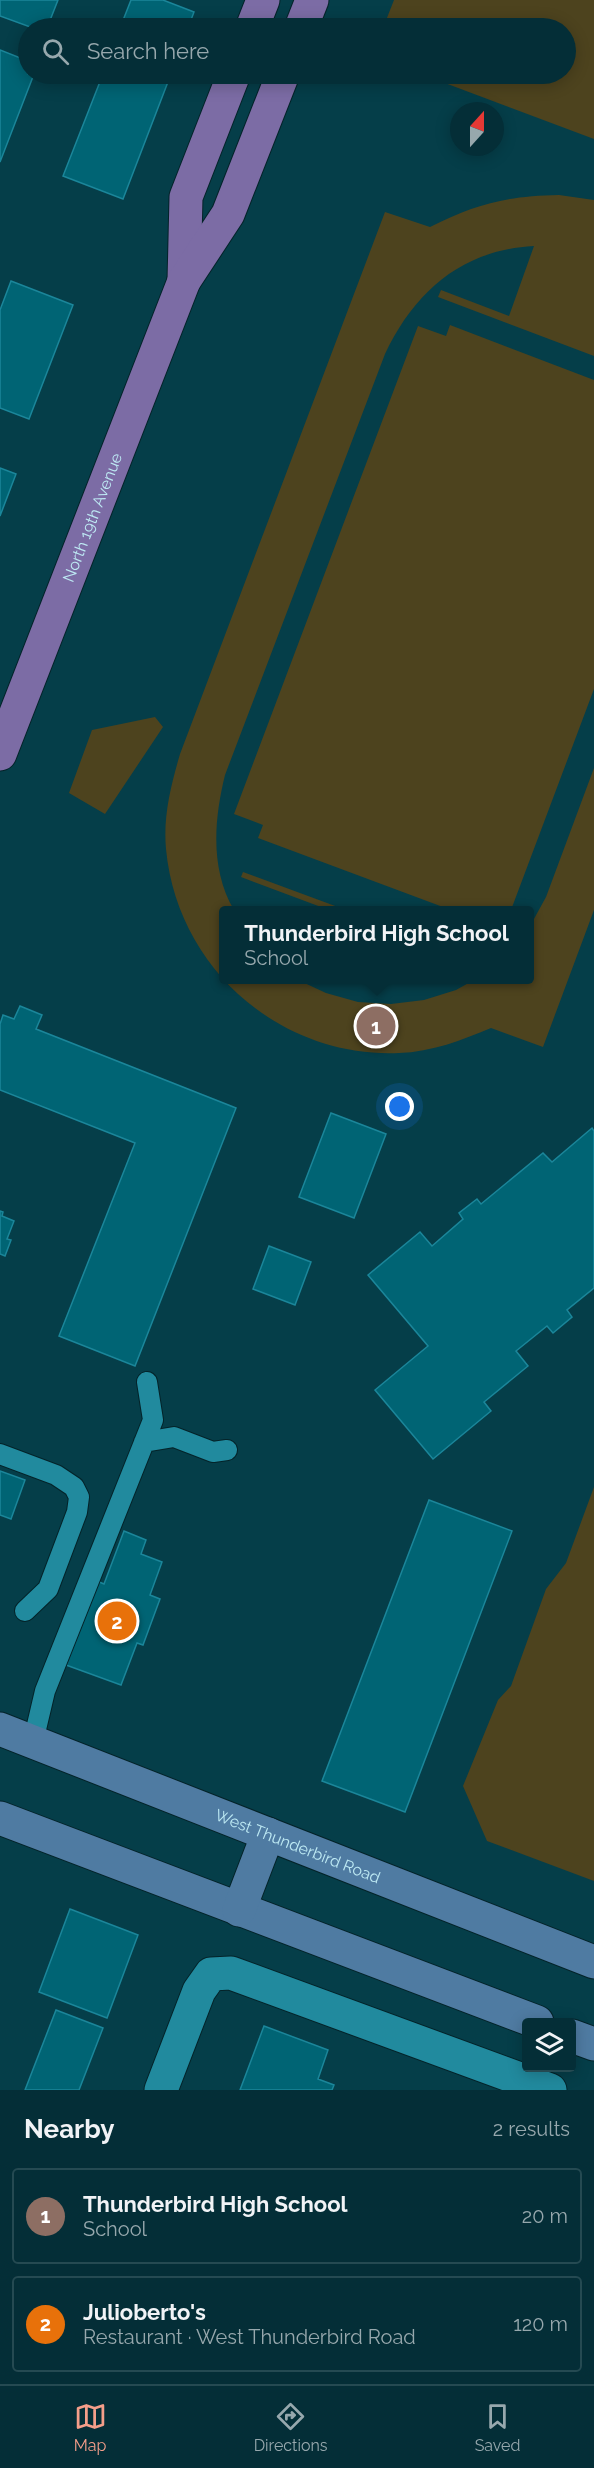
<!DOCTYPE html>
<meta charset="utf-8">
<style>
:root{--surface:#042e37;--page:#0d363f;--text:#f1f3f6;--muted:#97a8ad;--line:#254a52;--accent:#f49e8a}
body{margin:0;font-family:Raleway,sans-serif;background:var(--page);color:var(--text)}
.controls{position:absolute;right:18px;bottom:18px;display:grid;overflow:hidden;border-radius:6px;box-shadow:0 3px 15px #0003}
.controls button{width:54px;height:54px;display:grid;place-items:center;padding:0;border:0;border-bottom:2px solid var(--line);background:var(--surface);color:var(--text);font:30px sans-serif}
.compass{position:absolute;left:450px;top:102px;width:54px;height:54px;border-radius:50%;background:var(--surface);box-shadow:0 3px 15px #0003;rotate:21deg}
.you{position:absolute;left:400px;top:1107px;width:21px;height:21px;margin:-15px;border:4px solid #fff;border-radius:50%;background:#1a73e8;box-shadow:0 0 0 9px #1a73e833}
.badge{display:grid;place-items:center;width:39px;height:39px;border-radius:50%;background:var(--accent);color:#fff;font-size:20px;font-weight:700}
.pin{position:absolute;translate:-50% -50%;border:3px solid #fff;box-shadow:0 2px 6px #0006}
.popup{position:absolute;left:219px;top:906px;width:315px;height:78px;box-sizing:border-box;display:grid;place-content:center;border-radius:6px;background:var(--surface);filter:drop-shadow(0 2px 4px #0005);font-size:20px;white-space:nowrap;color:var(--muted)}
.popup b{font-size:22px;color:var(--text)}
.popup::after{content:'';position:absolute;left:50%;top:100%;margin-left:-12px;border:12px solid transparent;border-top-color:var(--surface)}
.list{margin:0;padding:0;list-style:none}
h2{display:flex;justify-content:space-between;align-items:center;height:78px;margin:0;padding:0 24px;font-size:26px}
h2 small{font-size:20px;font-weight:400;color:var(--muted)}
.list li{display:grid;grid-template-columns:39px 1fr auto;gap:18px;align-items:center;box-sizing:border-box;height:96px;margin:0 12px 12px;padding:0 12px;border:2px solid var(--line);border-radius:6px}
.list b{display:block;font-size:22px;white-space:nowrap}
.list p{margin:0;font-size:20px;white-space:nowrap;color:var(--muted)}
.list em{font-size:20px;font-style:normal;color:var(--muted)}
.icon{flex:none;width:33px;height:33px;fill:none;stroke:currentColor;stroke-width:2;stroke-linecap:round;stroke-linejoin:round}
.map{position:relative;flex:none;width:594px;height:2090px;overflow:hidden}
.search{position:absolute;background:var(--surface);box-shadow:0 3px 15px #0003;left:18px;right:18px;top:18px;height:66px;display:flex;align-items:center;gap:15px;box-sizing:border-box;padding:0 21px;border-radius:33px;color:var(--muted);font-size:22px}
.sheet{height:294px;background:var(--surface)}
nav{display:flex;justify-content:space-around;align-items:center;box-sizing:border-box;height:84px;border-top:2px solid var(--line);background:var(--surface);font-size:16px;color:var(--muted)}
nav a{display:grid;justify-items:center;gap:3px}
nav .on{color:var(--accent)}
.map>svg:first-child{display:block}
.green{fill:#4d431e}
.building{fill:#006474;stroke:#1b869a;stroke-width:1.5}
.lines{fill:none;stroke-linecap:round;stroke-linejoin:round}
.service-casing{stroke:#042329;stroke-width:22}
.minor-casing{stroke:#042329;stroke-width:35}
.secondary-casing{stroke:#042329;stroke-width:35}
.primary-casing{stroke:#042329;stroke-width:35}
.service{stroke:#218a9e;stroke-width:20}
.minor{stroke:#218a9e;stroke-width:33}
.secondary{stroke:#4f7ba2;stroke-width:33}
.primary{stroke:#7c6ca5;stroke-width:33}
.labels{text-anchor:middle;stroke-width:4.5;stroke-linejoin:round;paint-order:stroke}
.street-label{font-size:16px;fill:#beeaf4;stroke:#053e49}
</style>
<div class="map">
<svg width="594" height="2090" viewBox="0 0 594 2090">
<rect width="100%" height="100%" fill="#053e49"/>
<path class="green" d="M 394,0 L 594,0 L 594,139 L 421,74 L 566,74 L 566,28 L 383,28 Z
M 559,195 L 594,200 L 594,356 L 438,297 L 441,290 L 509,316 L 534,246 C 462,250 415,291 385,354 L 225,775 C 214,820 210,869 234,910 L 223,910 L 223,980 L 298,980 L 326,993 L 358,1002 L 391,1004 L 424,1000 L 456,990 L 474,980 L 529,980 L 529,928 L 546,897 L 594,768 L 594,910 L 543,1047 L 491,1028 C 462,1040 432,1052 399,1053 C 279,1058 177,967 166,849 C 163,816 171,785 180,754 L 385,212 L 430,227 C 476,204 506,196 559,195 Z
M 450,325 L 594,380 L 594,689 L 511,910 L 451,910 L 258,838 L 263,825 L 234,814 L 418,326 L 446,336 Z
M 155,717 L 163,727 L 105,814 L 69,793 L 92,730 Z
M 243,872 L 346,910 L 329,910 L 241,877 Z
M 594,1487 L 594,1881 L 487,1841 L 463,1786 L 498,1700 L 511,1686 L 546,1589 L 566,1563 Z"/>
<path class="building" d="M 0,0 L 58,0 L 47,28 L 33,28 L 0,16 Z
M 131,0 L 163,0 L 194,12 L 188,28 L 120,28 Z
M 0,50 L 28,61 L 28,74 L 34,74 L 0,162 Z
M 103,74 L 171,74 L 123,199 L 63,176 Z
M 11,281 L 73,305 L 29,419 L 0,408 L 0,310 Z
M 0,468 L 16,474 L 0,516 Z
M 20,1006 L 42,1015 L 36,1029 L 236,1108 L 135,1366 L 59,1336 L 135,1143 L 0,1090 L 0,1024 L 3,1015 L 14,1019 Z
M 331,1113 L 386,1134 L 354,1218 L 299,1197 Z
M 592,1128 L 594,1131 L 594,1288 L 567,1310 L 572,1317 L 553,1333 L 547,1326 L 516,1351 L 528,1366 L 484,1402 L 491,1411 L 433,1459 L 375,1390 L 428,1346 L 368,1275 L 420,1232 L 432,1246 L 463,1219 L 459,1213 L 477,1199 L 481,1204 L 543,1153 L 552,1162 Z
M 0,1211 L 3,1212 L 2,1216 L 14,1221 L 7,1239 L 11,1240 L 5,1256 L 0,1254 Z
M 269,1246 L 311,1262 L 295,1305 L 253,1289 Z
M 0,1471 L 25,1480 L 11,1519 L 0,1515 Z
M 429,1500 L 512,1531 L 405,1812 L 322,1781 Z
M 124,1531 L 146,1540 L 141,1554 L 162,1562 L 150,1595 L 160,1599 L 143,1645 L 137,1643 L 121,1685 L 66,1665 L 97,1581 L 104,1584 Z
M 70,1909 L 138,1935 L 107,2018 L 39,1992 Z
M 56,2010 L 103,2028 L 79,2090 L 25,2090 Z
M 264,2026 L 328,2050 L 318,2079 L 334,2085 L 332,2090 L 240,2090 Z"/>
<g class="lines">
<g class="service-casing">
<path id="service" d="M 144,1442 L 174,1437 L 213,1452 L 227,1450
M 0,1454 L 56,1475 L 74,1487 L 79,1497 L 77,1512 L 48,1589 L 25,1611
M 33,1742 L 45,1691 L 153,1420 L 147,1382"/>
</g>
<g class="minor-casing">
<path id="minor" d="M 161,2090 L 199,1991 L 211,1974 L 231,1973 L 550,2090"/>
</g>
<g class="secondary-casing">
<g id="secondary">
<path id="s1" d="M 0,1729 L 594,1962"/>
<path d="M 0,1818 L 537,2022"/>
<path d="M 239,1910 L 268,1834"/>
<path d="M 572,2036 L 594,2044"/>
</g>
</g>
<g class="primary-casing">
<g id="primary">
<path d="M 252,28 L 263,0"/>
<path d="M 301,28 L 312,0"/>
<path d="M 184,281 L 186,197 L 234,74"/>
<path id="s2" d="M 0,754 L 184,281 L 228,214 L 283,74"/>
</g>
</g>
<use href="#service" class="service"/>
<use href="#minor" class="minor"/>
<use href="#secondary" class="secondary"/>
<use href="#primary" class="primary"/>
</g>
<g class="labels">
<g class="street-label">
<text dy="6" stroke="none"><textPath href="#s2" startOffset="254">North 19th Avenue</textPath></text>
<text dy="6" stroke="none"><textPath href="#s1" startOffset="320">West Thunderbird Road</textPath></text>
</g>
</g>
</svg>
<div class="controls">
<button><svg class="icon" aria-label="layers" viewBox="0 0 24 24"><path d="M12 4l9 5-9 5-9-5zM3 14l9 5 9-5"/></svg></button>
</div>
<svg class="compass" viewBox="-18 -18 36 36"><path d="M0-13l5 13h-10z" fill="#e53935"/><path d="M0 13l5-13h-10z" fill="#97a8ad"/></svg>
<div class="you"></div>
<div class="pin badge" style="left:376px;top:1026px;background:#8d6e63">1</div>
<div class="popup"><b>Thunderbird High School</b>School</div>
<div class="pin badge" style="left:117px;top:1621px;background:#e8710a">2</div>
<div class="search"><svg class="icon" aria-label="search" viewBox="0 0 24 24"><circle cx="10" cy="10" r="6"/><path d="M15 15l6 6"/></svg>Search here</div>
</div>
<section class="sheet">
<h2>Nearby<small>2 results</small></h2>
<ul class="list">
<li><span class="badge" style="background:#8d6e63">1</span><div><b>Thunderbird High School</b><p>School</p></div><em>20 m</em></li>
<li><span class="badge" style="background:#e8710a">2</span><div><b>Julioberto's</b><p>Restaurant · West Thunderbird Road</p></div><em>120 m</em></li>
</ul>
</section>
<nav>
<a class="on"><svg class="icon" aria-label="map" viewBox="0 0 24 24"><path d="M3 6l6-2 6 2 6-2v14l-6 2-6-2-6 2zM9 4v14M15 6v14"/></svg>Map</a>
<a><svg class="icon" aria-label="directions" viewBox="0 0 24 24"><path d="M12 3l9 9-9 9-9-9zM9 14v-3h6M13 9l2 2-2 2"/></svg>Directions</a>
<a><svg class="icon" aria-label="saved" viewBox="0 0 24 24"><path d="M7 4h10v16l-5-4-5 4z"/></svg>Saved</a>
</nav>
